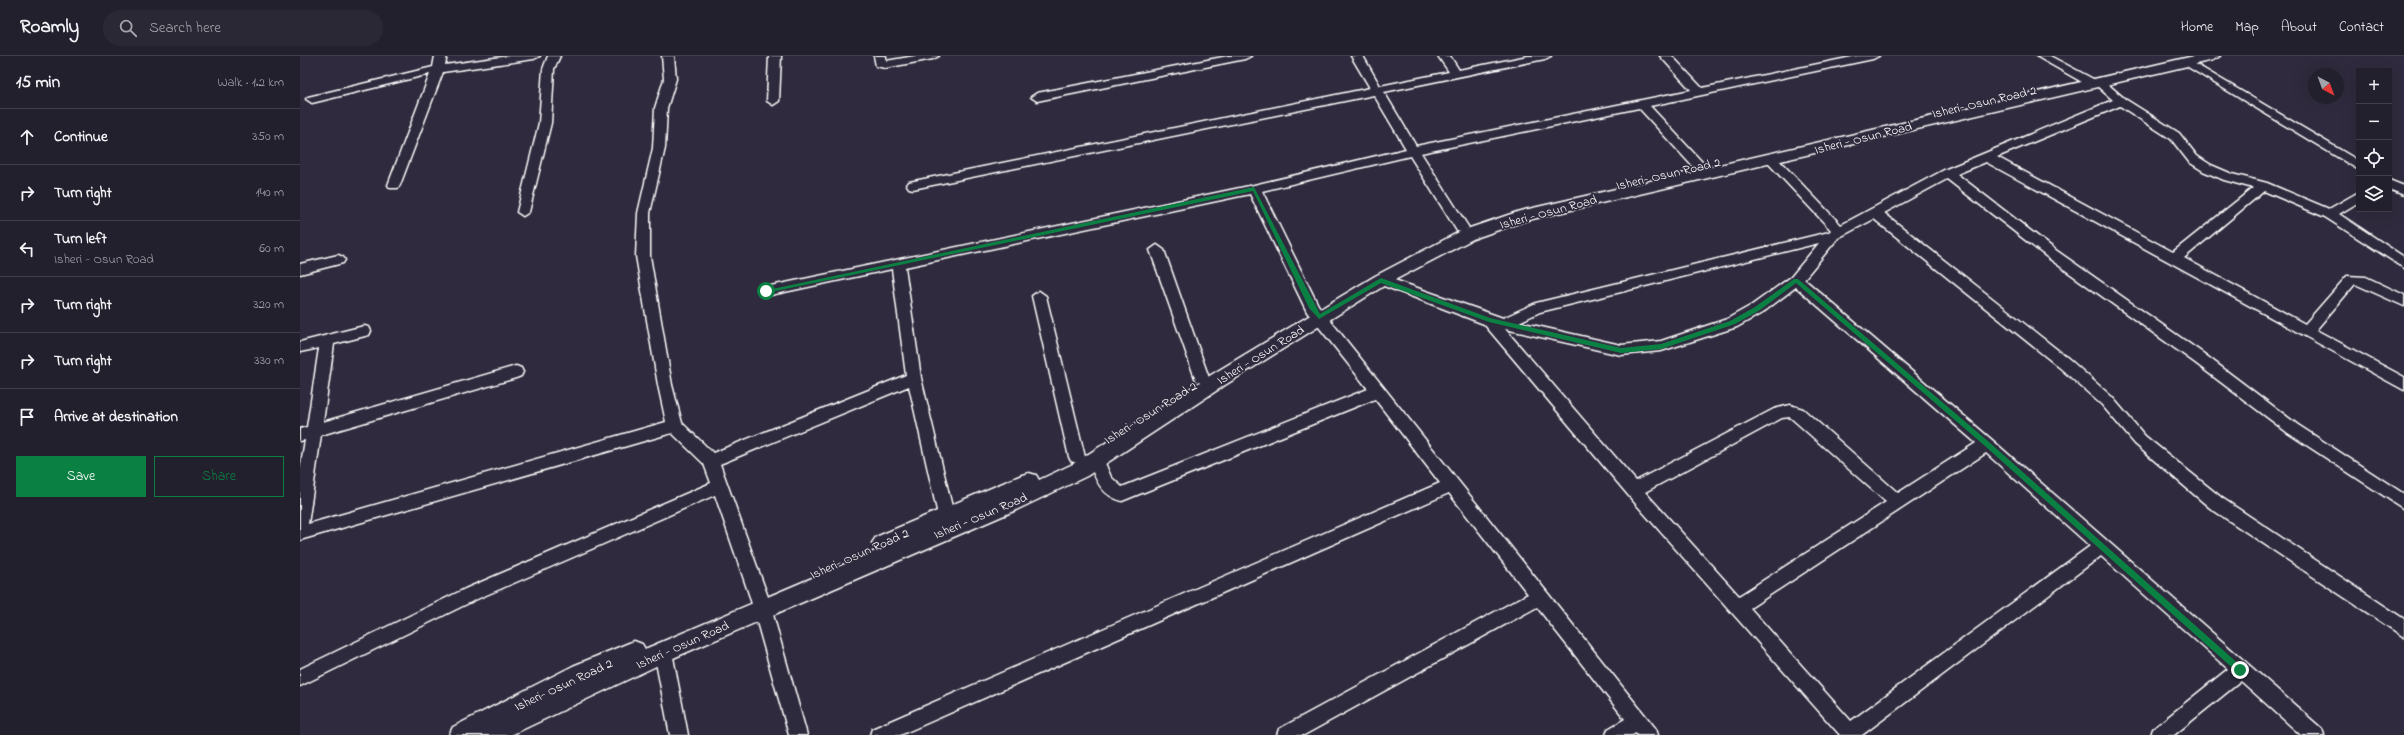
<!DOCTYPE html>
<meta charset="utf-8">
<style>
:root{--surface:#23202e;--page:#2b2836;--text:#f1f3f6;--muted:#a3a3aa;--line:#403e4a;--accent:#0b8043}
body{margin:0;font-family:"Indie Flower",sans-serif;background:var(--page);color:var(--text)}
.controls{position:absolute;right:12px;top:12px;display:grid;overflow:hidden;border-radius:0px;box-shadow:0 4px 16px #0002}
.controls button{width:36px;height:36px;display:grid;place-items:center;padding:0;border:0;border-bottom:1px solid var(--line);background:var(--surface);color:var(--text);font:20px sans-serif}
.compass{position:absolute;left:2008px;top:12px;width:36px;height:36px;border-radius:50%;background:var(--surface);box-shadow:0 4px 16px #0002;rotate:139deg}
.stop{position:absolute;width:12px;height:12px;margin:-9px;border:3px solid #0b8043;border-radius:50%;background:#fff}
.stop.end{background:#0b8043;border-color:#fff;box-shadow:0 1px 4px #0008}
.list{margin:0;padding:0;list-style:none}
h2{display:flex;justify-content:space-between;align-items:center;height:52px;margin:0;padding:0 16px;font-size:17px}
h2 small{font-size:13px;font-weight:400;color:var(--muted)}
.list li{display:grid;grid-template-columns:26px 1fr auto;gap:12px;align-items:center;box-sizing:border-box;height:56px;padding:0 16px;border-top:1px solid var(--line)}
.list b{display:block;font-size:15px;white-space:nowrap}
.list p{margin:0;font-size:13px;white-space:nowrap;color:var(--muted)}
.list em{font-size:13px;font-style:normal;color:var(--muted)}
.actions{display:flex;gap:8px;padding:12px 16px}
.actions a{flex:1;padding:9px 0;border:1px solid var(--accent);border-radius:0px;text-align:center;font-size:14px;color:var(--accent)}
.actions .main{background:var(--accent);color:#fff}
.icon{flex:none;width:22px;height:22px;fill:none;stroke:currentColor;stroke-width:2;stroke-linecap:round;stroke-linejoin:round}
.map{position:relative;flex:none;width:2104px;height:679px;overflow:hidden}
header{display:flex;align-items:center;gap:24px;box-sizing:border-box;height:56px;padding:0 20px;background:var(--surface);border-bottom:1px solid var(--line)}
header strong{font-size:19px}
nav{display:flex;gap:22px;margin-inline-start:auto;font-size:14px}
.search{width:280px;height:36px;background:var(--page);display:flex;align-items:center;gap:10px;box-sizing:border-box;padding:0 14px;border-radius:22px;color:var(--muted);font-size:15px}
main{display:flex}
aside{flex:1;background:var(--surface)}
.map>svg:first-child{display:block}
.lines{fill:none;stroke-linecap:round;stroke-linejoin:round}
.minor-casing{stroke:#fff;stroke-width:3}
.major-casing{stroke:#fff;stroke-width:3}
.minor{fill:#2f2a3d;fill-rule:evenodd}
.major{fill:#2f2a3d;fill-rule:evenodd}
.route{fill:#0b8043}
.labels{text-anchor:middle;stroke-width:3.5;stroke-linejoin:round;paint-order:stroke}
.street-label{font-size:13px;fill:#fff;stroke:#2f2a3d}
</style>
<header>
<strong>Roamly</strong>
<div class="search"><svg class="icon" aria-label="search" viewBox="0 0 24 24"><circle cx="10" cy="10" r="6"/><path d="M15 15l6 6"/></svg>Search here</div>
<nav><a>Home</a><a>Map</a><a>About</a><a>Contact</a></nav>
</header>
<main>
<aside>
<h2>15 min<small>Walk · 1.2 km</small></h2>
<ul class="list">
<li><svg class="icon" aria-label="ahead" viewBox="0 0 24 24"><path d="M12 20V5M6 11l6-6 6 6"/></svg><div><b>Continue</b></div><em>350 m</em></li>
<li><svg class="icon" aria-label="right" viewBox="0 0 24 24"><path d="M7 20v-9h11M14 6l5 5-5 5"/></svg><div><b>Turn right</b></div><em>140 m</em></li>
<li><svg class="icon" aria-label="left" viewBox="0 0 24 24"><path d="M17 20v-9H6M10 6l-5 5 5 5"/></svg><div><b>Turn left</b><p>Isheri - Osun Road</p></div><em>60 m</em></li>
<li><svg class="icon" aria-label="right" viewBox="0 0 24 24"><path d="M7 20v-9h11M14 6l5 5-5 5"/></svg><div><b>Turn right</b></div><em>320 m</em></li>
<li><svg class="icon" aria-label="right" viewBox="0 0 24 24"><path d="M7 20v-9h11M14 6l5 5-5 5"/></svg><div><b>Turn right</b></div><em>330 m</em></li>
<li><svg class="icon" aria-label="arrive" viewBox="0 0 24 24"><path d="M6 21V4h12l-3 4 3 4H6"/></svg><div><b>Arrive at destination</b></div></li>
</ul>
<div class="actions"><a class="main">Save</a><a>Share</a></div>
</aside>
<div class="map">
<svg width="2104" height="679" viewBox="0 0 2104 679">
<rect width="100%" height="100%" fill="#2f2a3d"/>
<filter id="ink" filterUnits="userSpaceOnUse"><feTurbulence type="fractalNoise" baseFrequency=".025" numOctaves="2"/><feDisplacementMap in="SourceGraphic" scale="8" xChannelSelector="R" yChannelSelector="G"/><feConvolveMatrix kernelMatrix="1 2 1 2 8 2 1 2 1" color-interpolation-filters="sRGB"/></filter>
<g filter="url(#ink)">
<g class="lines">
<g class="minor-casing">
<path id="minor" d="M 135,0 L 147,0 L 145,9 L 209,0 L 240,0 L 234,3 L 143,16 L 100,129 L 98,132 L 90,132 L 88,129 L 130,18 L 12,47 L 6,43 L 8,41 L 133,11 Z
M 248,0 L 260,0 L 254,13 L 251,67 L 229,156 L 223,160 L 217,156 L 239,67 L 243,13 Z
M 362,0 L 374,0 L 376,23 L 367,52 L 365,92 L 350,157 L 350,200 L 372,329 L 382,367 L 413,397 L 606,319 L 592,213 L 466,240 L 459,235 L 461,232 L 954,129 L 1106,93 L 1074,39 L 613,133 L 609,132 L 607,129 L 609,126 L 1070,32 L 1051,0 L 1063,0 L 1080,30 L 1149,16 L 1138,0 L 1150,0 L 1159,14 L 1228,0 L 1251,0 L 1245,3 L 1084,36 L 1116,90 L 1391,34 L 1360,0 L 1372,0 L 1402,32 L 1557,0 L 1579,0 L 1573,3 L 1350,50 L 1403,107 L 1405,110 L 1403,113 L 1395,113 L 1339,52 L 1121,97 L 1169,172 L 1162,176 L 1157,175 L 1110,100 L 962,135 L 1018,249 L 1356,673 L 1358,679 L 1337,679 L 1336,677 L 1332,679 L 1306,679 L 1308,673 L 1325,663 L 1237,551 L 1004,679 L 977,679 L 979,673 L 1228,538 L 1149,437 L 600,679 L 570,679 L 572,673 L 1140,427 L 1075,343 L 822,445 C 800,439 796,423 788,404 L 790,400 L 796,398 L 802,400 L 811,421 L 822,431 L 1068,333 L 1007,256 L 950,138 L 605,211 L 621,322 L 654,459 L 652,464 L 646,466 L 640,464 L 638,459 L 609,330 L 420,408 L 468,541 L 507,679 L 489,679 L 450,541 L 415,439 L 177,543 L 0,630 L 0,613 L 165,533 L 411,427 L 404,408 L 372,377 L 0,484 L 0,414 L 5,384 L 0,385 L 0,373 L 7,371 L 19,292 L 0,296 L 0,286 L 64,270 L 69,271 L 71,275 L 69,279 L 34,288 L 23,366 L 216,310 L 221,312 L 223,316 L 221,320 L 216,322 L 21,379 L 8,468 L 366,366 L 358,329 L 336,200 L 338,157 L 353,92 L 355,52 L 364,23 Z
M 469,0 L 481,0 L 479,45 L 473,49 L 467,45 Z
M 574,0 L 586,0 L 586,5 L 615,0 L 639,0 L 633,3 L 585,12 L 576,10 Z
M 928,0 L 951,0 L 945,3 L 737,45 L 731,41 L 737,37 Z
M 1736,0 L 1750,0 L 1795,24 L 1803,24 L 1825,43 L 1879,77 L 1897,100 L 1911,109 L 1932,118 L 1967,127 L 2029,153 L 2059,136 L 2059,146 L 2039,158 L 2104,201 L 2104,212 L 2025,161 L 1964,135 L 1884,202 L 2005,268 L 2047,220 L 2066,221 L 2104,239 L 2104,250 L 2055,228 L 2016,274 L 2104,321 L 2104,334 L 1686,106 L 1657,118 L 1757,195 L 1904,298 L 1998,369 L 2104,438 L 2104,453 L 1988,377 L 1894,306 L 1747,201 L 1647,123 L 1584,157 L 1769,303 L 1812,341 L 1845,380 L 1922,442 L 2104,563 L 2104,581 L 1910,452 L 1835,388 L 1802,349 L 1759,311 L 1574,163 L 1538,182 L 1504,223 L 1692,384 L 2022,673 L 2024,679 L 2001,679 L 1941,625 L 1874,679 L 1851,679 L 1853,673 L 1928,613 L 1801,500 L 1562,679 L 1540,679 L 1328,439 L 1184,268 L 1076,227 L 1074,224 L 1076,221 L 1086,221 L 1203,262 L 1236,247 L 1529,176 L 1531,174 L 1468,107 L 1466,104 L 1468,101 L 1476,101 L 1541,169 L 1644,114 L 1813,44 L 1797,30 L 1789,30 ZM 1820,50 L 1871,83 L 1889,106 L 1903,115 L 1924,124 L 1953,132 L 1873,196 L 1697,101 ZM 1519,187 L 1491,221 L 1452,249 L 1427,263 L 1361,285 L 1321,289 L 1219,266 L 1240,256 ZM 1496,231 L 1676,387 L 1598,437 L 1503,353 L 1490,349 L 1474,353 L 1336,425 L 1205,273 L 1321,299 L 1361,295 L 1437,271 L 1462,257 ZM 1490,361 L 1586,446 L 1439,540 L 1345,436 L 1482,362 ZM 1686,397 L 1790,490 L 1551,665 L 1450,552 Z
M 1887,3 L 2059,105 L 2059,114 L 1883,8 L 1883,4 Z
M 2089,124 L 2104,130 L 2104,139 L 2089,133 Z
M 857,189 L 864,194 L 909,322 L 907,326 L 897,326 L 895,322 L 850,194 Z
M 38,199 L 43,201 L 45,204 L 43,207 L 0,218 L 0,208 Z
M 739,235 L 746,240 L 785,401 L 783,405 L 777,407 L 771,405 L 769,401 L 732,240 Z
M 363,588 L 369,590 L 372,596 L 388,679 L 370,679 L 354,596 L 357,590 Z"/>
</g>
<g class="major-casing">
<path id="major" d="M 1894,0 L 1920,0 L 1913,4 L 1224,165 L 1173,183 L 1087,228 L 925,329 L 787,420 L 716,454 L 371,603 L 211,679 L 149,679 L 153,671 L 273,610 L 334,585 L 342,588 L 345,593 L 578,494 L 572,487 L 576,481 L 722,419 L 729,417 L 736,419 L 739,424 L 773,408 L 911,319 L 1075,220 L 1161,175 L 1220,155 Z"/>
</g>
<use href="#minor" class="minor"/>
<use href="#major" class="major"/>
</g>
</g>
<path class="route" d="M 954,131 L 1020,258 L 1081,222 L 1190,262 L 1321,292 L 1361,288 L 1430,265 L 1455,251 L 1494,223 L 1498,223 L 1689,386 L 1942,611 L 1942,616 L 1937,616 L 1685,390 L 1496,227 L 1460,254 L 1435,268 L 1361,293 L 1321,297 L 1189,266 L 1081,227 L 1019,263 L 1009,252 L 953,135 L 466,237 L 463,235 Z"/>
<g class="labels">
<g class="street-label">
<text transform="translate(1684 45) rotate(-13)" y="5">Isheri- Osun Road 2</text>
<text transform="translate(1563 81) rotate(-14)" y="5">Isheri - Osun Road</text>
<text transform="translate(1368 117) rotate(-13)" y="5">Isheri- Osun Road 2</text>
<text transform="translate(1248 155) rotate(-15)" y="5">Isheri - Osun Road</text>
<text transform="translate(960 298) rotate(-32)" y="5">Isheri - Osun Road</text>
<text transform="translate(850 356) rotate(-32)" y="5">Isheri- Osun Road 2</text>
<text transform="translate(680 459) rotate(-23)" y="5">Isheri - Osun Road</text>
<text transform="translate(559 497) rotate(-24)" y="5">Isheri- Osun Road 2</text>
<text transform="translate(382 588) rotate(-24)" y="5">Isheri - Osun Road</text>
<text transform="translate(263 628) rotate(-25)" y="5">Isheri- Osun Road 2</text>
</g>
</g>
</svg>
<div class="controls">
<button>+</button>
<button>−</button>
<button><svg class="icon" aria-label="locate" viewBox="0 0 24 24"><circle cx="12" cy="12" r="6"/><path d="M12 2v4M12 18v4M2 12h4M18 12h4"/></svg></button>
<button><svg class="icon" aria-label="layers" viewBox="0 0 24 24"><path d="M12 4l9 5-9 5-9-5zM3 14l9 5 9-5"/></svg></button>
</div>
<svg class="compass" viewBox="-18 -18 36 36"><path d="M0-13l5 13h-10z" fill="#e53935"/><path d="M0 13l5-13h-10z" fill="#a3a3aa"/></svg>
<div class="stop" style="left:466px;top:235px"></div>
<div class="stop end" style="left:1940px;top:614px"></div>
</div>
</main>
